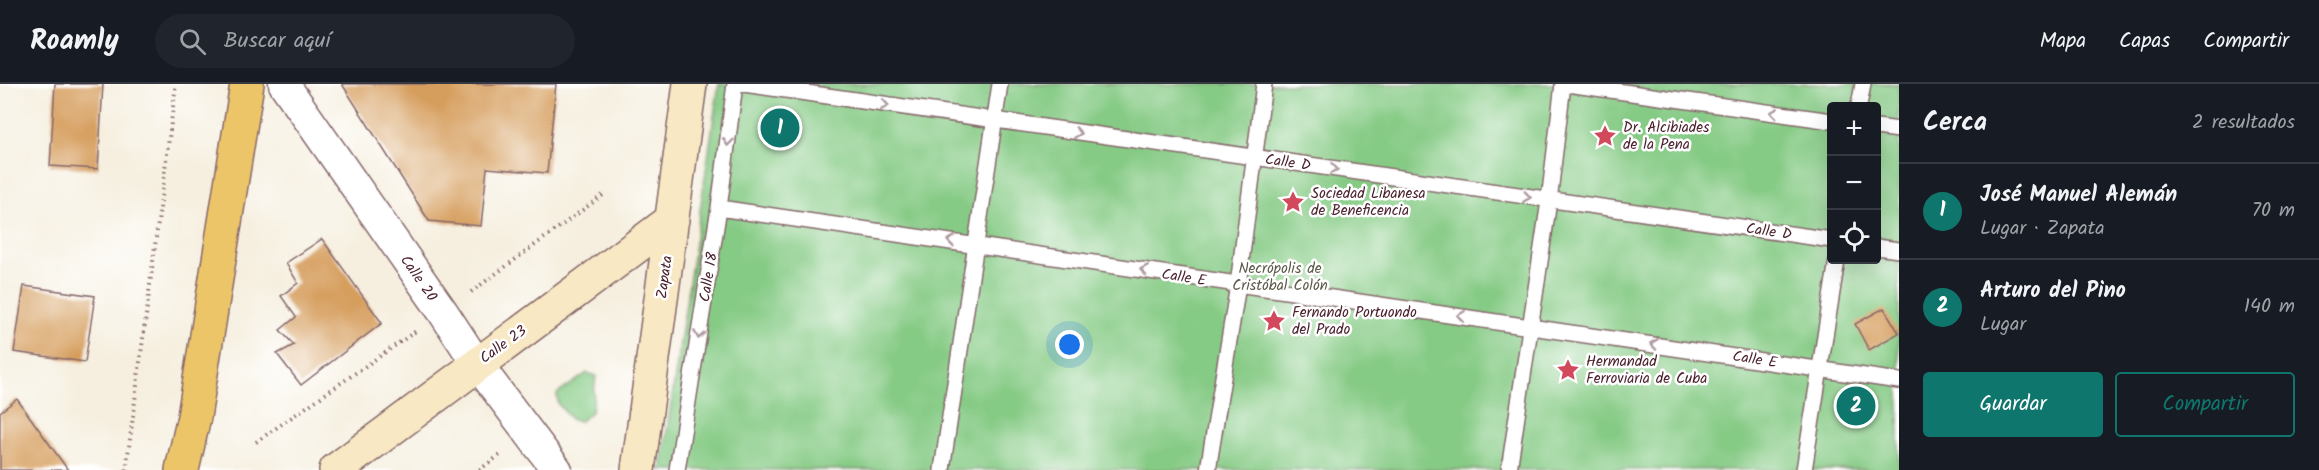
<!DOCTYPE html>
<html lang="es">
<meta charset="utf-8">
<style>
:root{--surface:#171b24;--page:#20242c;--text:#f1f3f6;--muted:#9ea1a6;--line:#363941;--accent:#0f766e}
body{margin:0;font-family:Kalam,sans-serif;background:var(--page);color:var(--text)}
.controls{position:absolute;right:18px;top:18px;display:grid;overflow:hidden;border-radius:6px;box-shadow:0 6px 24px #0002}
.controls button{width:54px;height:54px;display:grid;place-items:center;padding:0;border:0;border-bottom:2px solid var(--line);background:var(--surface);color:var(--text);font:30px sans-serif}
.you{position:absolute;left:1070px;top:261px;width:21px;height:21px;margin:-15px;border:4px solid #fff;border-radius:50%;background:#1a73e8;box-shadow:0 0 0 9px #1a73e833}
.badge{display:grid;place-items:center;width:39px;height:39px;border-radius:50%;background:var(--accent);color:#fff;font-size:20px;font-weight:700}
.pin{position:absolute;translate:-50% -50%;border:3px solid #fff;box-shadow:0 2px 6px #0006}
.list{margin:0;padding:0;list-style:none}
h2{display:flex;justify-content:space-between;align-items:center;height:78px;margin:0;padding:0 24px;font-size:26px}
h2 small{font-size:20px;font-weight:400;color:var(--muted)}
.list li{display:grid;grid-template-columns:39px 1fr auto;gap:18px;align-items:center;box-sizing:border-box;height:96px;padding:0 24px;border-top:2px solid var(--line)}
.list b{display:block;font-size:22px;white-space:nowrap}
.list p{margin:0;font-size:20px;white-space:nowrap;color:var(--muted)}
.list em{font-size:20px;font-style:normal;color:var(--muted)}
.actions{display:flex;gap:12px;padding:18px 24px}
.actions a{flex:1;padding:14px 0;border:2px solid var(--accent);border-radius:6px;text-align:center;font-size:21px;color:var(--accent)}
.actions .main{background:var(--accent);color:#fff}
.icon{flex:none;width:33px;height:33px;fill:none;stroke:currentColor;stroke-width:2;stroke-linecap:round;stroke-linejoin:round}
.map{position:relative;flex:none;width:1899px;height:386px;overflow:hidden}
header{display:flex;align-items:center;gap:36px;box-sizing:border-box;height:84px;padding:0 30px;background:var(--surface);border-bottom:2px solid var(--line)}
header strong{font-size:28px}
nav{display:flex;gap:33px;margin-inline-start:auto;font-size:21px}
.search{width:420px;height:54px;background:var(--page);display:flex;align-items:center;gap:15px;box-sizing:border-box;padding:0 21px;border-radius:33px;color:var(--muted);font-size:22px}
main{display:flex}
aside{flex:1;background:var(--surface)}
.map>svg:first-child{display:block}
.green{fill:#86cb85;stroke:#687558;stroke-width:1.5;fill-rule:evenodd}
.building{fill:#d69e5d}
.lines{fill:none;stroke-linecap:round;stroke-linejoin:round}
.lane-casing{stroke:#86686a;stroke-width:18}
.street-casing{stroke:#86686a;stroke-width:33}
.secondary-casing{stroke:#86686a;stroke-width:36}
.primary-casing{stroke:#86686a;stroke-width:36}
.path{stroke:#86686a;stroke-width:4;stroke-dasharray:1.5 4.5;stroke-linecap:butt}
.lane{stroke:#fff;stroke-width:15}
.street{stroke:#fff;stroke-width:30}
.secondary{stroke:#f8e8c3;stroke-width:33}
.primary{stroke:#edc569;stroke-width:33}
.oneway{stroke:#ae9aa0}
.labels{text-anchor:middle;stroke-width:5;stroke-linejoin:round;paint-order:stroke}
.poi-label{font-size:15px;fill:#4a1f2b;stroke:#fff;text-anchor:start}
.street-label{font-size:15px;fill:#4a1f2b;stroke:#fff}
.park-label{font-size:15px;fill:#5f5b4a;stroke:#fff}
</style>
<header>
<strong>Roamly</strong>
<div class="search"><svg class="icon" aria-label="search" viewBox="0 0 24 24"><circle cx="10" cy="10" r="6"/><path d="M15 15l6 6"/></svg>Buscar aquí</div>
<nav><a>Mapa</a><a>Capas</a><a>Compartir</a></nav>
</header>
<main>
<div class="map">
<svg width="1899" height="386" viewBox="0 0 1899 386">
<rect width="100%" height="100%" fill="#fff"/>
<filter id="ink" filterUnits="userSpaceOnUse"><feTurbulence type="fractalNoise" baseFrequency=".0167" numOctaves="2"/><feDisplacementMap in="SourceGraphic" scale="12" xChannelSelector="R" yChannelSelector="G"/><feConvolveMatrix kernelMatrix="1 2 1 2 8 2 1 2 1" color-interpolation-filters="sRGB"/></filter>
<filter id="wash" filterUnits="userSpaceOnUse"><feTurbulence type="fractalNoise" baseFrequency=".008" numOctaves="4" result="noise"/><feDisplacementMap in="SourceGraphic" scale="24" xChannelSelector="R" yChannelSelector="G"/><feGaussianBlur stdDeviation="1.35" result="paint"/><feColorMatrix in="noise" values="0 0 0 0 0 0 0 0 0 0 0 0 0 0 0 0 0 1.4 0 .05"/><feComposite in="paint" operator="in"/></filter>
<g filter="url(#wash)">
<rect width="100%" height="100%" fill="#f6efdf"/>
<path class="green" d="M 719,0 L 1899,0 L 1899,386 L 661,386 ZM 1832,22 L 1876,22 L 1876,176 L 1832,176 Z
M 587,289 L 596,292 L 592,327 L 581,337 L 572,336 L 558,320 L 557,310 Z"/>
<g id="blocks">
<path class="building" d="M 55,0 L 103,0 L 98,85 L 50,82 Z
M 342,0 L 556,0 L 547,89 L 487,84 L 481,142 L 429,137 Z
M 322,155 L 382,239 L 301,301 L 277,270 L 294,261 L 280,246 L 296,233 L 281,212 L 298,199 L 286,179 Z
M 24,202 L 95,212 L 85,278 L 14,268 Z
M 1884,224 L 1899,249 L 1869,266 L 1855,240 Z
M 17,315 L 68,386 L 0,386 L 0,328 Z"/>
</g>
</g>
<g filter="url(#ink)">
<use href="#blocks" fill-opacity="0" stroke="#86686a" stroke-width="1.5"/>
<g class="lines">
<g class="lane-casing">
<path id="lane" d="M 744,0 L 1832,156
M 1567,0 L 1832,37
M 1859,22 L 1863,0
M 1876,43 L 1899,46
M 719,124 L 1899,297
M 1876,163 L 1899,166
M 677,386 L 719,124 L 735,0
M 942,386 L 1000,0
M 1208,386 L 1238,201 L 1264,0
M 1509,386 L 1549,117 L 1563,0
M 1804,386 L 1837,176"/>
</g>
<g class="street-casing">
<path id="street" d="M 284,0 L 443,228 L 477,280 L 557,386"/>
</g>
<g class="secondary-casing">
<path id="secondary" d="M 336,386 L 672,136
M 638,386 L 690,0"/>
</g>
<g class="primary-casing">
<path id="primary" d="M 182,386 L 194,333 L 247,0"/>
</g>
<path class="path" d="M 471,208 L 603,111
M 256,358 L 416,247
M 126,386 L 176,0
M 479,386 L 503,369"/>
<use href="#lane" class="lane"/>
<use href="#street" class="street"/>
<use href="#secondary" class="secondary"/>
<use href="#primary" class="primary"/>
</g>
<defs><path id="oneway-chevron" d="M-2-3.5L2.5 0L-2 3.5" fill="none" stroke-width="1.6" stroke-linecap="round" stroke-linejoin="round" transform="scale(1.5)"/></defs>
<g class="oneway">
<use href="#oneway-chevron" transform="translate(885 21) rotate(9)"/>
<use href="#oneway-chevron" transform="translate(1774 29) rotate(-172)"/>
<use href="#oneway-chevron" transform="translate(1078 49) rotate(8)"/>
<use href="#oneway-chevron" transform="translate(728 58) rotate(97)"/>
<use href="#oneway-chevron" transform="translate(1334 85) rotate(8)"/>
<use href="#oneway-chevron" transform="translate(1527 113) rotate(8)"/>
<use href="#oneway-chevron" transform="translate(951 157) rotate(-172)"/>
<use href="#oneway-chevron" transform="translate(1144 186) rotate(-171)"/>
<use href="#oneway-chevron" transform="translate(1461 232) rotate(-172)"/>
<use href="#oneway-chevron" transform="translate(699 251) rotate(99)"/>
<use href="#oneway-chevron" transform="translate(1654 260) rotate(-171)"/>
</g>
</g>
<defs>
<g id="sight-bare" transform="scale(1.8)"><path d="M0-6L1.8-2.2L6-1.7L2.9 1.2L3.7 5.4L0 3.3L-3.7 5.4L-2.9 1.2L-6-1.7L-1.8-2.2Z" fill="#d1495b" stroke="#fff" stroke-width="2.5" paint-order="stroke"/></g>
</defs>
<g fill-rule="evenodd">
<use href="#sight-bare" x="1605" y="52"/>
<use href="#sight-bare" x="1293" y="118"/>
<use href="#sight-bare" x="1274" y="237"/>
<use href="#sight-bare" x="1568" y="286"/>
</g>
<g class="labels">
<g class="poi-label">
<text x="1623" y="48">Dr. Alcibiades<tspan x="1623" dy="17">de la Pena</tspan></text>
<text x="1311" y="114">Sociedad Libanesa<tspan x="1311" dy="17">de Beneficencia</tspan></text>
<text x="1292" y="233">Fernando Portuondo<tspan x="1292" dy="17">del Prado</tspan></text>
<text x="1586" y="282">Hermandad<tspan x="1586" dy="17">Ferroviaria de Cuba</tspan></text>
</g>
<g class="street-label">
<text transform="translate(1288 78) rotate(8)" y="5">Calle D</text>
<text transform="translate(1769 147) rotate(8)" y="5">Calle D</text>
<text transform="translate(664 193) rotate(-82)" y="5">Zapata</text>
<text transform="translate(708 193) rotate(-81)" y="5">Calle 18</text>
<text transform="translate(1184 193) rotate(9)" y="5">Calle E</text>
<text transform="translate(419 194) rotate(55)" y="5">Calle 20</text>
<text transform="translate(503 260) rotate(-36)" y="5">Calle 23</text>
<text transform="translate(1755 275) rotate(9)" y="5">Calle E</text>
</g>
<g class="park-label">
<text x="1280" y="189">Necrópolis de<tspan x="1280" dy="17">Cristóbal Colón</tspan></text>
</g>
</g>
</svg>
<div class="controls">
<button>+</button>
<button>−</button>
<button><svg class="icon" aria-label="locate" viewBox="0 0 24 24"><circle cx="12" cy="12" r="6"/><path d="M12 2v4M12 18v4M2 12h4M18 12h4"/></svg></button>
</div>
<div class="you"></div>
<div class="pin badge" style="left:780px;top:44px">1</div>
<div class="pin badge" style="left:1856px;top:322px">2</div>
</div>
<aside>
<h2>Cerca<small>2 resultados</small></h2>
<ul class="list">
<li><span class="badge">1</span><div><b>José Manuel Alemán</b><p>Lugar · Zapata</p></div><em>70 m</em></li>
<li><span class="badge">2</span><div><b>Arturo del Pino</b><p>Lugar</p></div><em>140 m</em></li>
</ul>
<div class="actions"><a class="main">Guardar</a><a>Compartir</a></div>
</aside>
</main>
